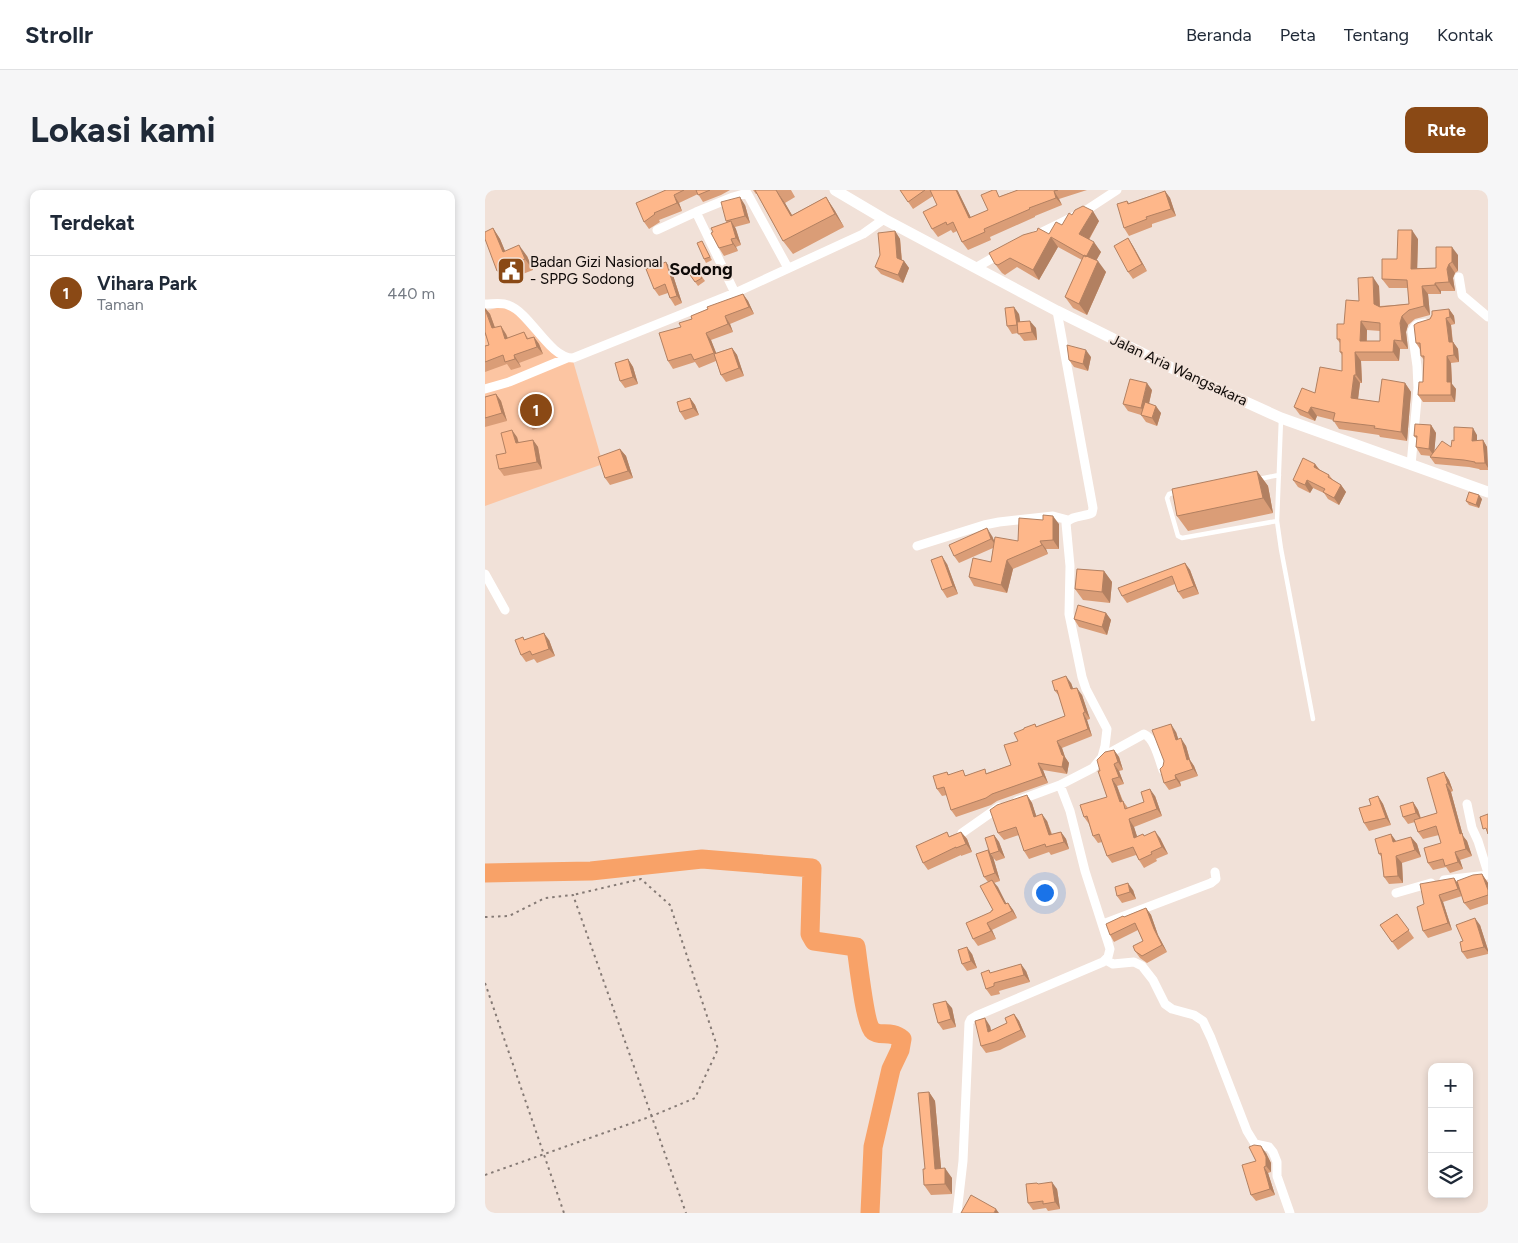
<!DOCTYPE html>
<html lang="id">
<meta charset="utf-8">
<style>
:root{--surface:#fff;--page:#f6f6f7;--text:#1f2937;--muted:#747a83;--line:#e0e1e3;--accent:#8a4915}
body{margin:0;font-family:Figtree,sans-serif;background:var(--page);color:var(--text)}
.controls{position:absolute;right:15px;bottom:15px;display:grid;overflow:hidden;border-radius:10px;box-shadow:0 2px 8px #0003}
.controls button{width:45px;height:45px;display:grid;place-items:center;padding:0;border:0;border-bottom:1px solid var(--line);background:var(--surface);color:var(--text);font:25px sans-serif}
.you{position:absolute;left:559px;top:702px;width:18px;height:18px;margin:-12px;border:4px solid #fff;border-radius:50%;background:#1a73e8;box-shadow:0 0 0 8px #1a73e833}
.badge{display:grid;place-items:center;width:32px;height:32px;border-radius:50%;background:var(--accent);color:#fff;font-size:16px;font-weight:700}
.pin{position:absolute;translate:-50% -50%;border:2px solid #fff;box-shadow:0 1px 5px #0006}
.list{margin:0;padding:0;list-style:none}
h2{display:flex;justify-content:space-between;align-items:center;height:65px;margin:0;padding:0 20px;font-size:21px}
h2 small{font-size:16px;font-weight:400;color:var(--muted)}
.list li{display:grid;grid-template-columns:32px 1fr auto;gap:15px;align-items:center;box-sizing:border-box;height:75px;padding:0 20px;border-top:1px solid var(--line)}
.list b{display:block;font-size:19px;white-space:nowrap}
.list p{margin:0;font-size:16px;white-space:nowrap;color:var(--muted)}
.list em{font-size:16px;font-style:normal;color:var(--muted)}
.icon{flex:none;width:28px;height:28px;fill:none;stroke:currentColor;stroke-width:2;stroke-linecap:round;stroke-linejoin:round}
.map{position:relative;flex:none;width:1003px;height:1023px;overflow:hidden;border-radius:10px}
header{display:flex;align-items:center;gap:30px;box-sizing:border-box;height:70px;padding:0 25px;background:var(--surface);border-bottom:1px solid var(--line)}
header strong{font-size:24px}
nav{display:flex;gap:28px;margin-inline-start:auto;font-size:18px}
.intro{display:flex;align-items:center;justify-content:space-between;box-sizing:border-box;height:120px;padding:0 30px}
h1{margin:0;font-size:35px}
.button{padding:12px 22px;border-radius:10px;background:var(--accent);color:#fff;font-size:18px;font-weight:700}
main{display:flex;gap:30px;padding:0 30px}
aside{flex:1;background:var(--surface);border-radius:10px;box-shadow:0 2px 8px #0003}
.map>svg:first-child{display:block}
.green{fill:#fcc5a2}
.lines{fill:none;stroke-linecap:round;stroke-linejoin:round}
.river{stroke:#f8a268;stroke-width:19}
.path{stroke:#857a75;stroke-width:2;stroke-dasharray:2.5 4;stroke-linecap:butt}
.service{stroke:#fff;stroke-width:4.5}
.minor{stroke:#fff;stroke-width:9}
.tertiary{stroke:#fff;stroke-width:11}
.wall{fill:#da9d77;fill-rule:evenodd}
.shaded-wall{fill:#b28061}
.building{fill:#feb78a;stroke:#b28061;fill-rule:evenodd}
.labels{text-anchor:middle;stroke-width:4;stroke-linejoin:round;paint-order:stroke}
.poi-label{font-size:15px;fill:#0f0a08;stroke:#f1e1d8;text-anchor:start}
.street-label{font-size:15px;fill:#0f0a08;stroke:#f1e1d8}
.quarter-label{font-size:18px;font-weight:bold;fill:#0f0a08;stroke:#f1e1d8}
</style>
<header>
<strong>Strollr</strong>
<nav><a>Beranda</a><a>Peta</a><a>Tentang</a><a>Kontak</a></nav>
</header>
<div class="intro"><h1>Lokasi kami</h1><a class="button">Rute</a></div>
<main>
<aside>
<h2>Terdekat<small></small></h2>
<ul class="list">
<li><span class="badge">1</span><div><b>Vihara Park</b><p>Taman</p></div><em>440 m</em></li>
</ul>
</aside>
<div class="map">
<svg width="1003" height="1023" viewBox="0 0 1003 1023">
<rect width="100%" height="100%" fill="#f1e1d8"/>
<path class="green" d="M 23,115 L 62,159 L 73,166 L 86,164 L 118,274 L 0,316 L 0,121 Z"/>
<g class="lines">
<path class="river" d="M 0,683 L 106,681 L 217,669 L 327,678 L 325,744 L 329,751 L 371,757 C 373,770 380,835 388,841 C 395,847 406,840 417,849 L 415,860 L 406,879 L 388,957 L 385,1023"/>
<path class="path" d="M 0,727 L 24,726 L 60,708 L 88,705 L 201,1023
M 0,793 L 79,1023
M 0,985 L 167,926 L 210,908 L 233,859 L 185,715 L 156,689 L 88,705"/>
<path class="service" d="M 796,229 L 792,331 L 796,359 L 828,529
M 774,289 L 794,285
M 692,302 L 684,304 L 682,308 L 693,346 L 697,348 L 792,331"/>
<path class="minor" d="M 211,22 L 250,103
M 172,40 L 211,22 L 248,7 L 262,3 L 303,78
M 549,46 L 600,21 L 632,0
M 492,77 L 518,62
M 974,87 L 977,105 L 1003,127
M 0,114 C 7,114 17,112 23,115 C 46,123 64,168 88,168 L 250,103 L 378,44 L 399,29
M 0,199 L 24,192 L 82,168
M 926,275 L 933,198 L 932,176 L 927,141 C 930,134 933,134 940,133
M 432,356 L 499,335 L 514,332 L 568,326 L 583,330
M 0,384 L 20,420
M 619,566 L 659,544 C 670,549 674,570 678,580
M 532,611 L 575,595 L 608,578 L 617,567 L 620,556 L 622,539 L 601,499 L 597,487 L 584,424 L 585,376 L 581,333 C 587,325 599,327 607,323 L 608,318 L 572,121
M 982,614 L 987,638 L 993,651 L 1003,683
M 477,643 L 514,617
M 959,690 L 1003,685
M 911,703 L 946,693
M 618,734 L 726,693 L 731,689 L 730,682
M 621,770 L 628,774 L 649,772 L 657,776 L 668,790 L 680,814 L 687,819 L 709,825 L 718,831 L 726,848 L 762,941 L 770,954 L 784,957 L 788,962 L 792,972 L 792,986 L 805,1023
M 472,1023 L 478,971 L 484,833 L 486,829 L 491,826 L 618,772 L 623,767 L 625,759 L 600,681 L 585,621 L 575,595"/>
<path class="tertiary" d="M 350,0 L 399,29 L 572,121 L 697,183 L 796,228 L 1003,302"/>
</g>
<path class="wall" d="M 181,0 L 245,0 L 236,5 L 218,12 L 213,4 L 194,13 L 197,21 L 174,30 L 175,32 L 164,39 L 159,32 Z
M 268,0 L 306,0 L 310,7 L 300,13 L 307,25 L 341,7 L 350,21 L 359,37 L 308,64 L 298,51 L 272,4 L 271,4 Z
M 415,0 L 472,0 L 486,28 L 503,20 L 516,6 L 533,0 L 602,0 L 574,9 L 577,15 L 550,26 L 550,27 L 505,47 L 506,50 L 483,60 L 477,52 L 472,41 L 468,43 L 466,40 L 453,47 L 447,39 L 452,15 L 448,6 L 428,19 Z
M 680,1 L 685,8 L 691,26 L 667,34 L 667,37 L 644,46 L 639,38 L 642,11 L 644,13 Z
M 260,15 L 265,33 L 250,37 L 256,55 L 251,57 L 253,61 L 239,66 L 234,58 L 242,33 L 241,31 Z
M 587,25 L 614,31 L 604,50 L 616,62 L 611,71 L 621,82 L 602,125 L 588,118 L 580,107 L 597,70 L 573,57 L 554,90 L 532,77 L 520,85 L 517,83 L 510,74 L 564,44 L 577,35 Z
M 8,38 L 15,49 L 20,61 L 42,66 L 48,80 L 20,91 L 12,81 Z
M 410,41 L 415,49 L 417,70 L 419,71 L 424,78 L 418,93 L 396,84 L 390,77 Z
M 643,48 L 648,56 L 662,81 L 648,89 L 643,82 Z
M 933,49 L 932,78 L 951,78 L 973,65 L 973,81 L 970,83 L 968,88 L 970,101 L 956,101 L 956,104 L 943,104 L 945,125 L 930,129 L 923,135 L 921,142 L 923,159 L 915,159 L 914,171 L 876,171 L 877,193 L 875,193 L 873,209 L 894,212 L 920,193 L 926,202 L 922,251 L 895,247 L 894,245 L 854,239 L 848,230 L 832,226 L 830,231 L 815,225 L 809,217 L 830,203 L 857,181 L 857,165 L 855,162 L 855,153 L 852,149 L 859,134 L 874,111 L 894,96 L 895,116 L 924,114 L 923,98 L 904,98 L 897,89 L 912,69 ZM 882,140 L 895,141 L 895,151 L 882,151 Z
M 217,51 L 227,70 L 221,73 L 219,69 Z
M 210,77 L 220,91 L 213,96 L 203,82 Z
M 186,79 L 197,113 L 190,116 L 185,108 L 183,103 L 174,106 L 169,99 Z
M 258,104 L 263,111 L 269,124 L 245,134 L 248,142 L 226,150 L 231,163 L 247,158 L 252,165 L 259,186 L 241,192 L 236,185 L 231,171 L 214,178 L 210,172 L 188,179 L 183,171 L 207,129 L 223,119 Z
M 0,118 L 5,124 L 10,138 L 21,144 L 23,148 L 39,142 L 43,148 L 49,147 L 54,154 L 58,164 L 34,173 L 36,177 L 26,180 L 22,174 L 0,182 L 0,156 L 4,155 L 1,146 L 0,145 Z
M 964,119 L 969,126 L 970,134 L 966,135 L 968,152 L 973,159 L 974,172 L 966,173 L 967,194 L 971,199 L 970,212 L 938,212 L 933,205 L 938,192 L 939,170 L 936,166 L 935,159 L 931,153 L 947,125 Z
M 534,124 L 535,132 L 551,138 L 552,150 L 539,151 L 533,143 L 527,144 L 522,136 Z
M 606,167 L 603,181 L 589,177 L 584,170 Z
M 143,169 L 148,177 L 153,194 L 140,198 L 135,191 Z
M 667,200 L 664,214 L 676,223 L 672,236 L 661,232 L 656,225 L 643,221 L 638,214 Z
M 11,204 L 16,211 L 22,231 L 0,237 L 0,207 Z
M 205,208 L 210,215 L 214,225 L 200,230 L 195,222 Z
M 54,225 L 58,236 L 48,240 L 45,236 Z
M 946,235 L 951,243 L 949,262 L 966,257 L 969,251 L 992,245 L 992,251 L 998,250 L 1002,257 L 1003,280 L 995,280 L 994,279 L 984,277 L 950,274 L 945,267 L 946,266 L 936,265 L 931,257 L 932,249 L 929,246 Z
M 32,247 L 33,253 L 48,250 L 53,257 L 57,279 L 19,286 L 14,279 L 21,263 Z
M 135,259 L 141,266 L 148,288 L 125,295 L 120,288 Z
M 830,274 L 835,280 L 844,285 L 848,290 L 856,295 L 861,302 L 854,315 L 843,309 L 839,303 L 828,298 L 825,303 L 813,297 L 808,290 Z
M 772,281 L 783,296 L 788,323 L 703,341 L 692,326 Z
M 997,309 L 994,318 L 984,315 L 981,311 Z
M 574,334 L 574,359 L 561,359 L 563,364 L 528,379 L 522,403 L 489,396 L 484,387 L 506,372 L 508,358 L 474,373 L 469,366 L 507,346 L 509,351 L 533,351 Z
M 700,373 L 705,380 L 714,404 L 698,409 L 693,402 L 690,394 L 642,413 L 637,406 Z
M 462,374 L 473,404 L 462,408 L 457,400 Z
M 619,381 L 627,392 L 625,413 L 598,410 L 590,399 Z
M 621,423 L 626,430 L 622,445 L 594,437 L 589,429 Z
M 40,449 L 64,450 L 70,466 L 52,473 L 49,469 L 41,472 L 36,465 Z
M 586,493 L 588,499 L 597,505 L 605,529 L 602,530 L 607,546 L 577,558 L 580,567 L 584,573 L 582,584 L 558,580 L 563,593 L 512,611 L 506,615 L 471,627 L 466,620 L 462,605 L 457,606 L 452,599 L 462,582 L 464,585 L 482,585 L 502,583 L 526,575 L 533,551 L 539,539 L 550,534 L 552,537 L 580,526 L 574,506 L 570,501 Z
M 691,542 L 693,549 L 701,556 L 705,570 L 709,576 L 713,586 L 695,592 L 696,596 L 684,600 L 679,593 L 678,576 Z
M 629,560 L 634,567 L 638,580 L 634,581 L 639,594 L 632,596 L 638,611 L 643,618 L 659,612 L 670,606 L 677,626 L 649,637 L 652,647 L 659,646 L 675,648 L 683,664 L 671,669 L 672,671 L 659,678 L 654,670 L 651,665 L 627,673 L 622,666 L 617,652 L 613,653 L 608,646 L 604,634 L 599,627 L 622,607 L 615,581 Z
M 959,582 L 964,590 L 968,601 L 966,602 L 978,646 L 982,651 L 987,666 L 975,670 L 978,679 L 965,683 L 961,677 L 948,680 L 943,673 L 956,653 L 954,645 L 938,649 L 933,642 L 930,632 L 923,634 L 918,627 L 928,612 L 933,620 L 936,628 L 952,623 Z
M 542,605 L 547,613 L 551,626 L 562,631 L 567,644 L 576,642 L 581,649 L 584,659 L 566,665 L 564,662 L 544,669 L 539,661 L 534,645 L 519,650 L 513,643 Z
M 893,606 L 898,614 L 906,635 L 884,641 L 879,633 L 886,615 Z
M 476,642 L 482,649 L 487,662 L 476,666 L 476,665 L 443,680 L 438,673 L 465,646 Z
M 509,645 L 514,652 L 520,668 L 511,671 L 505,664 Z
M 926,647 L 932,654 L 936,667 L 917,673 L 918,693 L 904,694 L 899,687 L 897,667 L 894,664 L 911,652 Z
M 503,660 L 508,667 L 515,691 L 509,693 L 521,713 L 523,713 L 528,720 L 532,728 L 507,740 L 511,749 L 493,756 L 488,749 L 508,720 L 503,692 L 499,687 Z
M 997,684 L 1003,693 L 1003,714 L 985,720 L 979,713 L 977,706 L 958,712 L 967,740 L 943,748 L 938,741 L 939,714 L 969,688 L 973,694 Z
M 648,700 L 651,709 L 637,713 L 632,706 Z
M 661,718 L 666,725 L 673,745 L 682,762 L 662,773 L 655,768 L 650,761 L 658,751 L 653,740 L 629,752 L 625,745 L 639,727 Z
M 912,724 L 929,748 L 913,760 L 895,735 Z
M 995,735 L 1003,760 L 1003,764 L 982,769 L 977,762 L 978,751 Z
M 487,764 L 492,778 L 482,781 L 477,774 Z
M 504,780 L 505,783 L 541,781 L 545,792 L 514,801 L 515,804 L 506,806 L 501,799 Z
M 467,818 L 471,837 L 458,840 L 453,833 Z
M 529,824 L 534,831 L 541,847 L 515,860 L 501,863 L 496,856 L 505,836 L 506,841 L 522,833 Z
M 444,902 L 450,911 L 456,978 L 467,988 L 467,1004 L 446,1005 L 439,995 Z
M 781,963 L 786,973 L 786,982 L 783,983 L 790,1005 L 771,1011 L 766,1005 L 771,971 Z
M 552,993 L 553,994 L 572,999 L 575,1019 L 563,1021 L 561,1018 L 548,1020 L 543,1013 Z"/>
<path class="shaded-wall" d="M 291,0 L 300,13 L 315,39 L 306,26 Z
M 471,0 L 472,0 L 473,1 L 490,36 L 484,28 Z
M 569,1 L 574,9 L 577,15 L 571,8 Z
M 680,1 L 685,8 L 691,26 L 686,19 Z
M 189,5 L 194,13 L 197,21 L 192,13 Z
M 255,7 L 260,15 L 265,33 L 260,26 Z
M 341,7 L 350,21 L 359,37 L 350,24 Z
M 608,21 L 614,31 L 601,54 L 594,44 Z
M 246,31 L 251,39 L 256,55 L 251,48 Z
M 8,38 L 15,49 L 25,73 L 18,62 Z
M 927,40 L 933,49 L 932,87 L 926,79 Z
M 410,41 L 415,49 L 417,75 L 419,71 L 424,78 L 418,93 L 413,85 Z
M 566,47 L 573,57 L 554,90 L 548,80 Z
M 643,48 L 648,56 L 662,81 L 657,74 Z
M 246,49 L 251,57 L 253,61 L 248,54 Z
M 609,52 L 616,62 L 608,76 L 601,67 Z
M 34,55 L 42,66 L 48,80 L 40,69 Z
M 967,57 L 973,65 L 973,81 L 967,72 Z
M 613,71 L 621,82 L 602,125 L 594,114 Z
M 181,72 L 186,79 L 197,113 L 192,106 Z
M 964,74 L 970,83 L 968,88 L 970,101 L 964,92 L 962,79 Z
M 888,87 L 894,96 L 895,122 L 889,114 Z
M 950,93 L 956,101 L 956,104 L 950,95 Z
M 937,96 L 943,104 L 945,125 L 939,116 Z
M 258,104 L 263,111 L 269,124 L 264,117 Z
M 529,117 L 534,124 L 537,143 L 532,135 Z
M 0,118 L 5,124 L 13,146 L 7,138 Z
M 964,119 L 969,126 L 970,134 L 965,127 Z
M 240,126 L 245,134 L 248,142 L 243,134 Z
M 917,126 L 923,135 L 921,142 L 923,159 L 917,151 L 915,133 Z
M 961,128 L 966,135 L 968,158 L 968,152 L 973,159 L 974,172 L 969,165 L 964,152 Z
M 545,131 L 551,138 L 552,150 L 547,142 Z
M 876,131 L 882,140 L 881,160 L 875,151 Z
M 16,136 L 21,144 L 26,157 L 20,149 Z
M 221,143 L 226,150 L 234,170 L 229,163 Z
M 49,147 L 54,154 L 58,164 L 52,157 Z
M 909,150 L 915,159 L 914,171 L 908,162 Z
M 247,158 L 252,165 L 259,186 L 254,178 Z
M 601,160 L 606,167 L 603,181 L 598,174 Z
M 870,162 L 876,171 L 877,193 L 871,185 Z
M 29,165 L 34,173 L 36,177 L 30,169 Z
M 962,166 L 966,173 L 967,194 L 971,199 L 970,212 L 966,205 L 962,192 Z
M 143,169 L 148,177 L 153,194 L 148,187 Z
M 869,185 L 875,193 L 872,217 L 866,208 Z
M 662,193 L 667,200 L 661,226 L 656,218 Z
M 920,193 L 926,202 L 922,251 L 916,242 Z
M 11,204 L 16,211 L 22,231 L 17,223 Z
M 205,208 L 210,215 L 214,225 L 208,218 Z
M 671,216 L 676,223 L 672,236 L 667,228 Z
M 826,217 L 832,226 L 830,231 L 823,223 Z
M 51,222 L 54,225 L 58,236 L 55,232 Z
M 946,235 L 951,243 L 949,266 L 944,259 Z
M 988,238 L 992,245 L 992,258 L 987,251 Z
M 27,240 L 32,247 L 36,260 L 31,253 Z
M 48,250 L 53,257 L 57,279 L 52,272 Z
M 998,250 L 1002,257 L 1003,278 L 1000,273 Z
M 135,259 L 141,266 L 148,288 L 143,281 Z
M 830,274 L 835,281 L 829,277 Z
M 772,281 L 783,296 L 788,323 L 778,308 Z
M 822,290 L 828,298 L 825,303 L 820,295 Z
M 856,295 L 861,302 L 854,315 L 849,308 Z
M 994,305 L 997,309 L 994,318 L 991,315 Z
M 568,326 L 574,334 L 574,359 L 568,350 Z
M 502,338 L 507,346 L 512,357 L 506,349 Z
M 555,351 L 561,359 L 563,364 L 557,355 Z
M 457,366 L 462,374 L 473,404 L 468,396 Z
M 522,370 L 528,379 L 522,403 L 516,395 Z
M 700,373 L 705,380 L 714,404 L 709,396 Z
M 619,381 L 627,392 L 625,413 L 617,402 Z
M 621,423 L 626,430 L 622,445 L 617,437 Z
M 59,443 L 64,450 L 70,466 L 64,459 Z
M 581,486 L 586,493 L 591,506 L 586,499 Z
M 592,498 L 597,505 L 605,529 L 600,522 Z
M 598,523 L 602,530 L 607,546 L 603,539 Z
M 686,534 L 691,542 L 696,557 L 691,550 Z
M 696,548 L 701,556 L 705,570 L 709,576 L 713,586 L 702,570 Z
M 572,551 L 577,558 L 580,567 L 584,573 L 582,584 L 577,577 L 577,565 Z
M 629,560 L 634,567 L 638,580 L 633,572 Z
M 553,573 L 558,580 L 563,593 L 558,586 Z
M 629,574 L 634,581 L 639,594 L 634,587 Z
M 959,582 L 964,590 L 968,601 L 963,594 Z
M 690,585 L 695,592 L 696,596 L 691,589 Z
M 627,589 L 632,596 L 640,619 L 635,612 Z
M 961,594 L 966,602 L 978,646 L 982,651 L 987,666 L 981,659 L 975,644 Z
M 665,599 L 670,606 L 677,626 L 672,619 Z
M 542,605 L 547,613 L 554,634 L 549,627 Z
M 893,606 L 898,614 L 906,635 L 901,628 Z
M 928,612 L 933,620 L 936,630 L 931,623 Z
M 557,624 L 562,631 L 569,653 L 564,645 Z
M 644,629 L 649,637 L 655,655 L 649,648 Z
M 670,641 L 675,648 L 683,664 L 677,657 Z
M 476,642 L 482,649 L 487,662 L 481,654 Z
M 576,642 L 581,649 L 584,659 L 579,652 Z
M 906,644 L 911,651 L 914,660 L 908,652 Z
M 509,645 L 514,652 L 520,668 L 514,661 Z
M 926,647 L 932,654 L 936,667 L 930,660 Z
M 503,660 L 508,667 L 515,691 L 510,683 Z
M 970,662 L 975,670 L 978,679 L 973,672 Z
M 911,666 L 917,673 L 918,693 L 913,686 Z
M 997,684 L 1003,693 L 1003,700 Z
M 969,688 L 974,695 L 977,706 L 973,699 Z
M 507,690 L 513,697 L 525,721 L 520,714 Z
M 643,693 L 648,700 L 651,709 L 645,702 Z
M 954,705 L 958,712 L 967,740 L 963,733 Z
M 523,713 L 528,720 L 532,728 L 527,721 Z
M 661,718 L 666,725 L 673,745 L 682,762 L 677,755 L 669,739 Z
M 990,728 L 995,735 L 1003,760 L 1003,762 L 999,757 Z
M 502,733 L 507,740 L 511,749 L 506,741 Z
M 482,757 L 487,764 L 492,778 L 486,771 Z
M 536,774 L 541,781 L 545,792 L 539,785 Z
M 461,811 L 467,818 L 471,837 L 466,829 Z
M 529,824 L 534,831 L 541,847 L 536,840 Z
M 500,828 L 505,836 L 508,849 L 503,842 Z
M 444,902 L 450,911 L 457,988 L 450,979 Z
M 776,956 L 781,963 L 786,973 L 786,982 L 781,976 Z
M 779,977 L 783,983 L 790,1005 L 785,999 Z
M 460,978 L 467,988 L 467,1004 L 460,994 Z
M 567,992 L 572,999 L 575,1019 L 570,1012 Z
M 511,1019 L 514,1023 L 509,1023 Z"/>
<path class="building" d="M 181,0 L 199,0 L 189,5 L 192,13 L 169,23 L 170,24 L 159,32 L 151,13 Z
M 211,0 L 225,0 L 213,5 Z
M 270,0 L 291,0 L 306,26 L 341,7 L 350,24 L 298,51 Z
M 415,0 L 440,0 L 423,12 Z
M 445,0 L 471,0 L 484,28 L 503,20 L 496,5 L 508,0 L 511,0 L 514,7 L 533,0 L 573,0 L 569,1 L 571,8 L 544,18 L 545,19 L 499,39 L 500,42 L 477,52 L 468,32 L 462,35 L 461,32 L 447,39 L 438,22 L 452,15 Z
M 680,1 L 686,19 L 661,27 L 662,29 L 639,38 L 632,14 L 642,11 L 643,14 Z
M 255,7 L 260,26 L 241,31 L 236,12 Z
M 598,16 L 608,21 L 594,44 L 609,52 L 601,67 L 566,47 L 548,80 L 525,68 L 513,75 L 510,74 L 504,63 L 538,45 L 552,41 L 553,38 L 564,44 L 571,32 L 577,35 L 584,23 L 587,25 L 590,20 Z
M 246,31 L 251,48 L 246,49 L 248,54 L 234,58 L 226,43 L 228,42 L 226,38 Z
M 8,38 L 18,62 L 34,55 L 40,69 L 12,81 L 0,49 L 0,42 Z
M 913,40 L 927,40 L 926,79 L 951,78 L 951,57 L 967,57 L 967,72 L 964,74 L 962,79 L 964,92 L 950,93 L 950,95 L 937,96 L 939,116 L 924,120 L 917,126 L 915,133 L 917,151 L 909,150 L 908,162 L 870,162 L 871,185 L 869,185 L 866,208 L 894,212 L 897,189 L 920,193 L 916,242 L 889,238 L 890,236 L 848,231 L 850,223 L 826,217 L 823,223 L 809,217 L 817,198 L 830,203 L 835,177 L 857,181 L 857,162 L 855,162 L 855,149 L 852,149 L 852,134 L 859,134 L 861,110 L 874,111 L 873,88 L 888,87 L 889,114 L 895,117 L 924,114 L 922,90 L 897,89 L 897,69 L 912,69 ZM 876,131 L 895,133 L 895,151 L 875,151 Z
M 410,41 L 412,68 L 419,71 L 413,85 L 390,77 L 395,65 L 393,43 Z
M 643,48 L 657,74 L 643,82 L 629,56 Z
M 217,51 L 225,67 L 219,69 L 212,53 Z
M 599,65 L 613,71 L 594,114 L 580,107 Z
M 181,72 L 192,106 L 185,108 L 180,94 L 169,99 L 161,79 Z
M 210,77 L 217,88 L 210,92 L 203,82 Z
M 258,104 L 264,117 L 240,126 L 243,134 L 221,143 L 229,163 L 209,170 L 206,164 L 183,171 L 174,143 L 196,137 L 194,133 L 207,129 L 206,126 L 223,119 L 222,117 Z
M 529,117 L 532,135 L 522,136 L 520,118 Z
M 0,119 L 7,138 L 16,136 L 20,149 L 39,142 L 42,149 L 49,147 L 52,157 L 29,165 L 30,169 L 20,172 L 18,165 L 0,172 L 0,156 L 4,155 L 0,142 Z
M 964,119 L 965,127 L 961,128 L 964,152 L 968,152 L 969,165 L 962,166 L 962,192 L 966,192 L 966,205 L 933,205 L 934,192 L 938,192 L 939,166 L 936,166 L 935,153 L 931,153 L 929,135 L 932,133 L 945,129 L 947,125 L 947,121 Z
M 545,131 L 547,142 L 533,144 L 532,132 Z
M 582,155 L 601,160 L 598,174 L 584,170 Z
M 247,158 L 254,178 L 236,185 L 229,164 Z
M 143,169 L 148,187 L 135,191 L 130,173 Z
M 645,189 L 662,193 L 656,218 L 638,214 Z
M 11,204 L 17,223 L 0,228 L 0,207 Z
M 205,208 L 208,218 L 195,222 L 192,212 Z
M 660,212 L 671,216 L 667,228 L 656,225 Z
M 51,222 L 55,232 L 45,236 L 41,225 Z
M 930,234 L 946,235 L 944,259 L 931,257 L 932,246 L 929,246 Z
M 969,237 L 988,238 L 987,251 L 998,250 L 1000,273 L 990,273 L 990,272 L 979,270 L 945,267 L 957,251 L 966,257 L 967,250 L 969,251 Z
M 27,240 L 31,253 L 48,250 L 52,272 L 14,279 L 11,265 L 21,263 L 16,243 Z
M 135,259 L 143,281 L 120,288 L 113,267 Z
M 818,268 L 830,274 L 829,277 L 844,285 L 843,287 L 856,295 L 849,308 L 838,302 L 840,299 L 822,290 L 820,295 L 808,290 Z
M 772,281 L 778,308 L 692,326 L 687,299 Z
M 984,302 L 994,305 L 991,315 L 981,311 Z
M 558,325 L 568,326 L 568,350 L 555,351 L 557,355 L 522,370 L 516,395 L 484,387 L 488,368 L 506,372 L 510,347 L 533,351 L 534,328 L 558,330 Z
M 502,338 L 506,349 L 469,366 L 464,355 Z
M 457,366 L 468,396 L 457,400 L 446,370 Z
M 700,373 L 709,396 L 693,402 L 687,386 L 637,406 L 633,398 Z
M 592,379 L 619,381 L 617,402 L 590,399 Z
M 593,415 L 621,423 L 617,437 L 589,429 Z
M 59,443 L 64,459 L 47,465 L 45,461 L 36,465 L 30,450 L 38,447 L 39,450 Z
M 581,486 L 586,499 L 592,498 L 600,522 L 598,523 L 603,539 L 572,551 L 577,565 L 579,566 L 577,577 L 553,573 L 558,586 L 507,604 L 501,608 L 466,620 L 459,597 L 452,599 L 448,586 L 462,582 L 463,585 L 478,580 L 480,586 L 500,579 L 501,584 L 526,575 L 519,555 L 533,551 L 529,543 L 539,539 L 539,538 L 550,534 L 551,537 L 580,526 L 572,500 L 570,501 L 567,491 Z
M 686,534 L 691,550 L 696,548 L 702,570 L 704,569 L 708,579 L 690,585 L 691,589 L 679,593 L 675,579 L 678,576 L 679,571 L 667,540 Z
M 629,560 L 633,572 L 629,574 L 634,587 L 627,589 L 635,612 L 638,611 L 640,619 L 659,612 L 656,602 L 665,599 L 672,619 L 644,629 L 649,648 L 658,644 L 659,646 L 670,641 L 677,657 L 666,662 L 667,664 L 654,670 L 648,657 L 622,666 L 614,644 L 608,646 L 602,626 L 599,627 L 595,615 L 622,607 L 613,581 L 615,581 L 612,570 L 620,562 Z
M 959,582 L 963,594 L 961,594 L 975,644 L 977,643 L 981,659 L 970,662 L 973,672 L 960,676 L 958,669 L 943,673 L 939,658 L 956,653 L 951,636 L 933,642 L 929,630 L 952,623 L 942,588 Z
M 542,605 L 549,627 L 557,624 L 564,645 L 576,642 L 579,652 L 561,657 L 560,654 L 539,661 L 531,637 L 513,643 L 505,620 L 512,615 Z
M 893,606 L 901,628 L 879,633 L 874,618 L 886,615 L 884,609 Z
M 928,612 L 931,623 L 918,627 L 915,616 Z
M 1003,624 L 1003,644 L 1001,638 L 998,639 L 995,627 Z
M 462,642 L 464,647 L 476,642 L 481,654 L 471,658 L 471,657 L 438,673 L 431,656 Z
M 906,644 L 908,652 L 926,647 L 930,660 L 911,666 L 913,686 L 899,687 L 896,663 L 894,664 L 890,649 Z
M 509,645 L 514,661 L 505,664 L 500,648 Z
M 503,660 L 510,683 L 499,687 L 491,664 Z
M 997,684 L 1003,700 L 1003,705 L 979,713 L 972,691 L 988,685 Z
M 969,688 L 973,699 L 954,705 L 963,733 L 938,741 L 932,717 L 939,714 L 935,694 Z
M 507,690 L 520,714 L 523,713 L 527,721 L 502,733 L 506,741 L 488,749 L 481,733 L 506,722 L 506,721 L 508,720 L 495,696 Z
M 643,693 L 645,702 L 632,706 L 630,697 Z
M 661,718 L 669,739 L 677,755 L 657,766 L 650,761 L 648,756 L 658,751 L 650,733 L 625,745 L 621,734 L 638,726 L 639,727 Z
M 912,724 L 924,740 L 907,752 L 895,735 Z
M 990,728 L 999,757 L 977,762 L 975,752 L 978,751 L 971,735 Z
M 482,757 L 486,771 L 477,774 L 473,760 Z
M 536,774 L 539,785 L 509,793 L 509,796 L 501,799 L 496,783 L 504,780 L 505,783 Z
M 461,811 L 466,829 L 453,833 L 448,814 Z
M 529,824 L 536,840 L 510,852 L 496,856 L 490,831 L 500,828 L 503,842 L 522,833 L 520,828 Z
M 444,902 L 450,979 L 460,978 L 460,994 L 439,995 L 438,979 L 440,979 L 433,903 Z
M 769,955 L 776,956 L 781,967 L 781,976 L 779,977 L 785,999 L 766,1005 L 757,975 L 771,971 L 764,957 Z
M 567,992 L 570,1012 L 558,1014 L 558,1011 L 543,1013 L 541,994 L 552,993 L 553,994 Z
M 486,1005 L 511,1019 L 509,1023 L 476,1023 Z"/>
<defs>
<g id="civic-square" transform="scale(1.4375)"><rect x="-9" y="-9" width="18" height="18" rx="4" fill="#8a4915" stroke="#f1e1d8"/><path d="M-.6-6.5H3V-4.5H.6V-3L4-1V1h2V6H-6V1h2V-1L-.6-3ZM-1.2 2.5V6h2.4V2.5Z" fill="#fff"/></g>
</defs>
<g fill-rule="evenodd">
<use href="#civic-square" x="26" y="81"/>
</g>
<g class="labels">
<g class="poi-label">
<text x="45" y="77">Badan Gizi Nasional<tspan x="45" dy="17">- SPPG Sodong</tspan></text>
</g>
<g class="street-label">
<text transform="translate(694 180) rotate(25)" y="5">Jalan Aria Wangsakara</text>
</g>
<g class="quarter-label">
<text x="216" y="85">Sodong</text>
</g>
</g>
</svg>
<div class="controls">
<button>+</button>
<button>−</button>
<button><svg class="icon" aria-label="layers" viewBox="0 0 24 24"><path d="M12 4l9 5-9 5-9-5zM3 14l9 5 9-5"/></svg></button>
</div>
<div class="you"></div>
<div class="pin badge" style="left:51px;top:220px">1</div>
</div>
</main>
